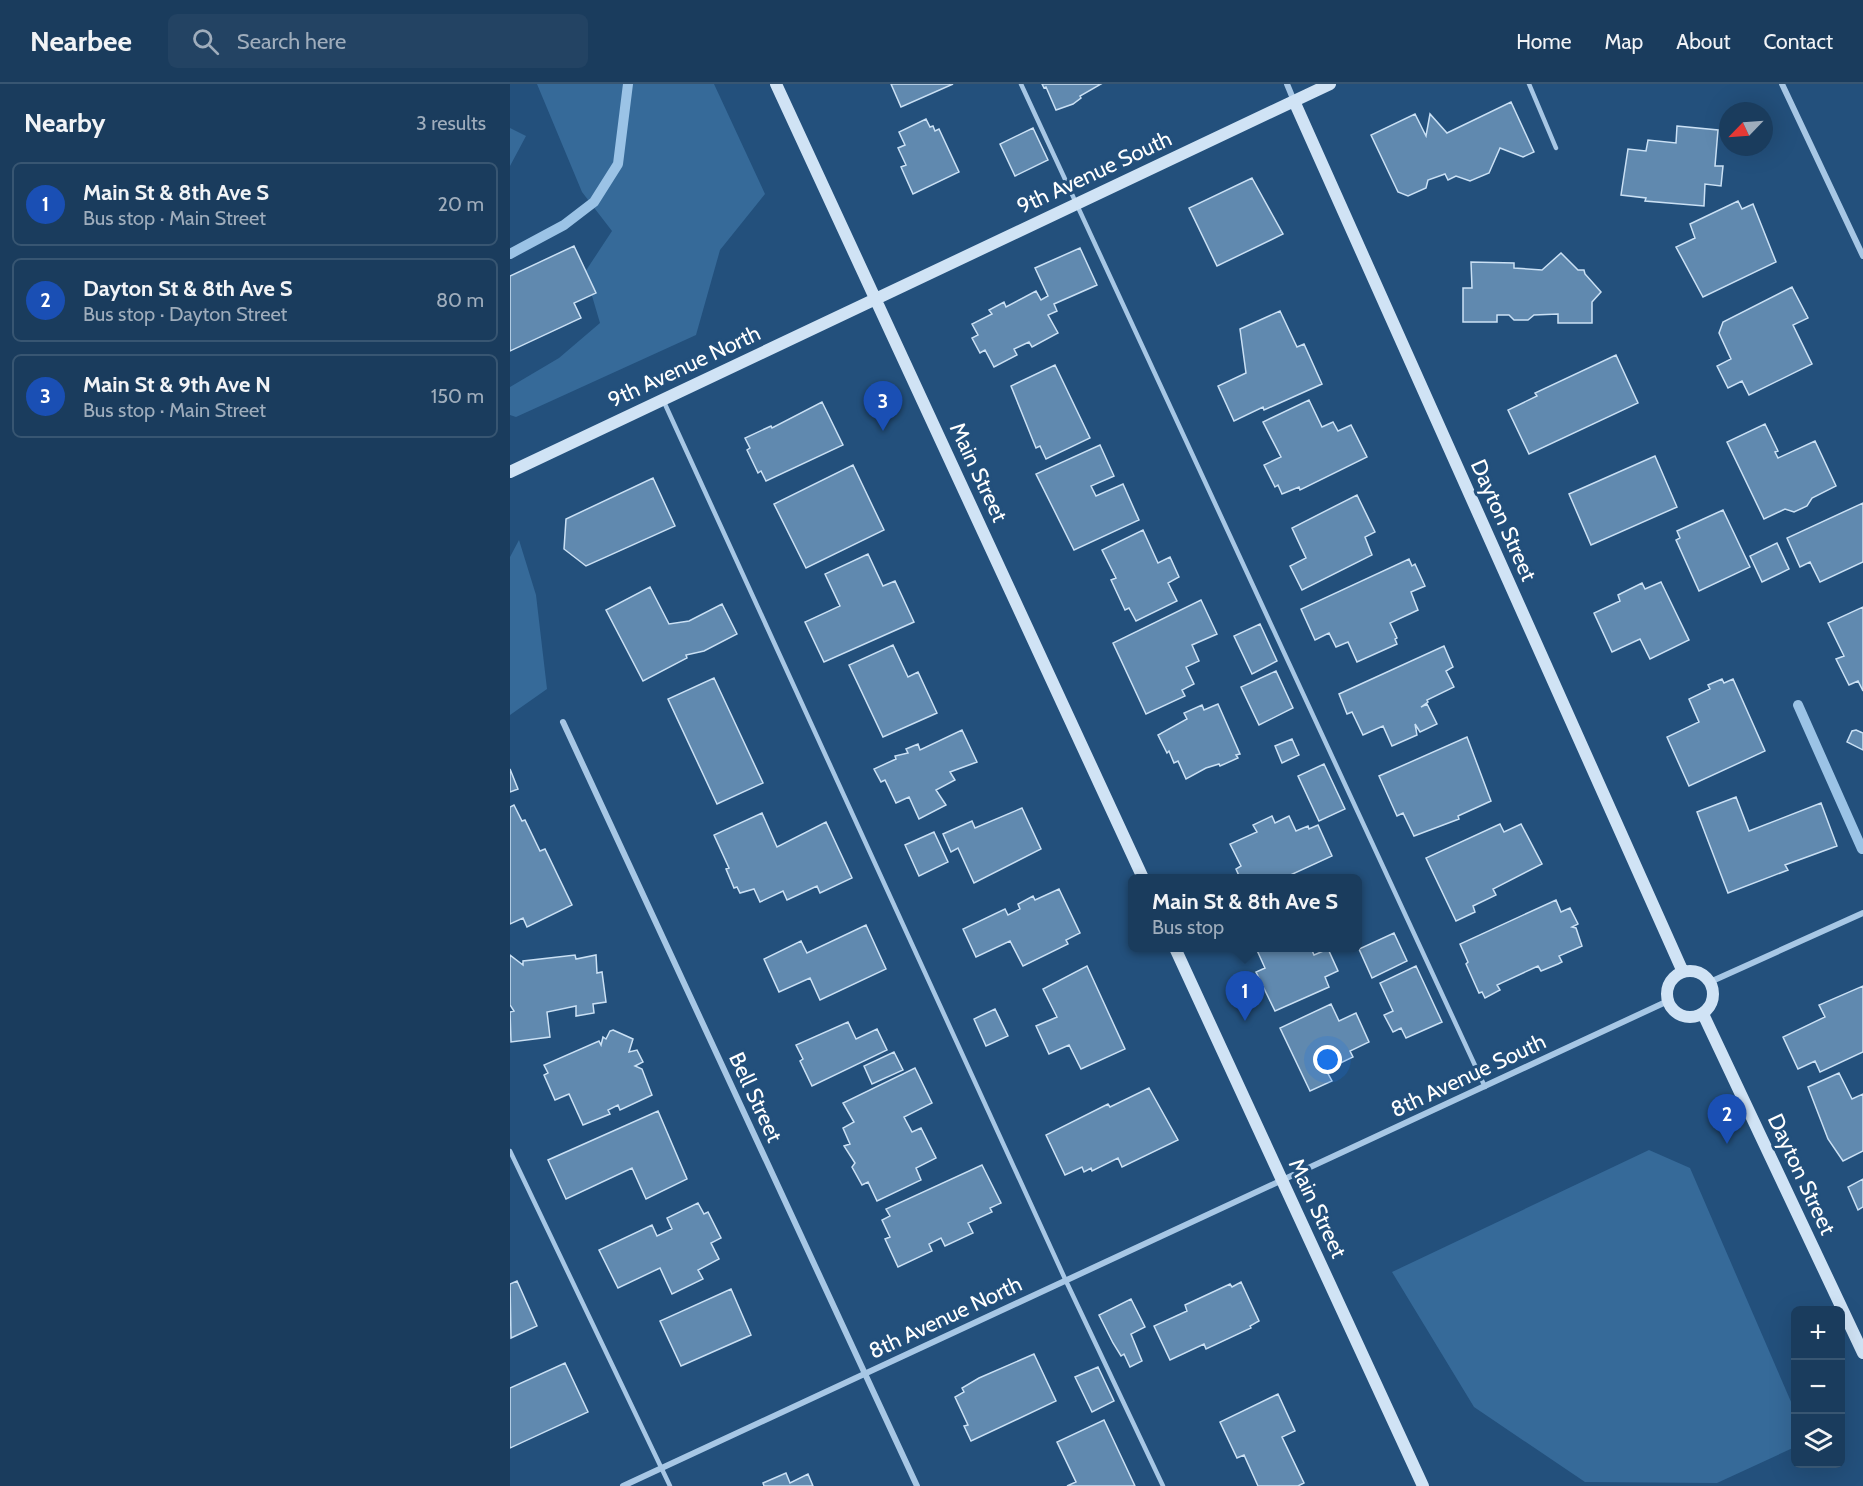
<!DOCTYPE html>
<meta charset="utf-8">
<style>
:root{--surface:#1a3c5d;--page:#234363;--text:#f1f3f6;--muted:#9fadbc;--line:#385672;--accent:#bca0f2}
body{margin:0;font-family:Cabin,sans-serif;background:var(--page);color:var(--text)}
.controls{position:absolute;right:18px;bottom:18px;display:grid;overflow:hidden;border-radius:9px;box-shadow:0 6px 24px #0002}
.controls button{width:54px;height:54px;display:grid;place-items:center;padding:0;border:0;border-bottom:2px solid var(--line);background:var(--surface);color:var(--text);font:30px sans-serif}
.compass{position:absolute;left:1209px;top:18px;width:54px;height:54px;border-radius:50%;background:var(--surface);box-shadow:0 6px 24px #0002;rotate:245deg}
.you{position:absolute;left:818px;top:976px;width:21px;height:21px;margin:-15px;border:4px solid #fff;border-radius:50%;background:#1a73e8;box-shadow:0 0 0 9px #1a73e833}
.badge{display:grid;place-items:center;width:39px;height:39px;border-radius:50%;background:var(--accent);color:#fff;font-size:20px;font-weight:700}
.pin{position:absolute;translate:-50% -50px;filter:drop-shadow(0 2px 3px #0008)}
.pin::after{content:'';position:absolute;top:32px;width:21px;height:18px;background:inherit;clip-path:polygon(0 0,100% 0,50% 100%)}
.popup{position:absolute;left:618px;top:790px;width:234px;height:78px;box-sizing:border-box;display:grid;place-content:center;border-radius:9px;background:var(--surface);filter:drop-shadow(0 2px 4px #0005);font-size:20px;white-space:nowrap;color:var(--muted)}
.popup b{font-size:22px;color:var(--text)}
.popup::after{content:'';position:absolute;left:50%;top:100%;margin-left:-12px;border:12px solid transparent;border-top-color:var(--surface)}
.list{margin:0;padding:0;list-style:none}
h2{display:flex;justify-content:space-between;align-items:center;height:78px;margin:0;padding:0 24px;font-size:26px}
h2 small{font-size:20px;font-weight:400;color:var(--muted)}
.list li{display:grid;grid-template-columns:39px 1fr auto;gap:18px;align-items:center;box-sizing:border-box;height:84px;margin:0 12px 12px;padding:0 12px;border:2px solid var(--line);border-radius:9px}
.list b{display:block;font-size:22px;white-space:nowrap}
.list p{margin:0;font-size:20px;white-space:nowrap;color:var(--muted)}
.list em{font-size:20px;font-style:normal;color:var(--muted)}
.icon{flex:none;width:33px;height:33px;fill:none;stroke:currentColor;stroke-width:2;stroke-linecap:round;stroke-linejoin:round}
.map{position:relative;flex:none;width:1353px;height:1402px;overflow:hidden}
header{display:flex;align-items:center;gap:36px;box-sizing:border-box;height:84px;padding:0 30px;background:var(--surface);border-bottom:2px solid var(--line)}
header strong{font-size:28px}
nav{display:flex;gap:33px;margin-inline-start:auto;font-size:21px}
.search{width:420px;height:54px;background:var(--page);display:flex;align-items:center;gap:15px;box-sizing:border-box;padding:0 21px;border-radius:9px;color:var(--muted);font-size:22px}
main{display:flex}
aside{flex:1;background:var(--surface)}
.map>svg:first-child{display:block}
.green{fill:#366a99}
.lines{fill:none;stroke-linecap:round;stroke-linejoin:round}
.stream{stroke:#9bc3e6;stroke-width:10}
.building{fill:#6089af;stroke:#cae0f4;stroke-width:1.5}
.lane{stroke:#a7c7e5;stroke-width:4.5}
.street{stroke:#a7c7e5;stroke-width:6}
.secondary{stroke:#d0e3f5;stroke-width:12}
.labels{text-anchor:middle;stroke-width:6;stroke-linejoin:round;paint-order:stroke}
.street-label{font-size:22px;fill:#fff;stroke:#23507c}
</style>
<header>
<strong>Nearbee</strong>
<div class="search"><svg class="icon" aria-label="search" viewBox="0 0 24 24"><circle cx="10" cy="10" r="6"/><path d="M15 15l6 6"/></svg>Search here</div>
<nav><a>Home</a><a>Map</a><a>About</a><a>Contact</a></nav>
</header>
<main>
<aside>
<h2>Nearby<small>3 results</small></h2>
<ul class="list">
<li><span class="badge" style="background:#1a4fb4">1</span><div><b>Main St &amp; 8th Ave S</b><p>Bus stop · Main Street</p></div><em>20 m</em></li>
<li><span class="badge" style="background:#1a4fb4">2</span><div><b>Dayton St &amp; 8th Ave S</b><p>Bus stop · Dayton Street</p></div><em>80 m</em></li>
<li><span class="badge" style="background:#1a4fb4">3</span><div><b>Main St &amp; 9th Ave N</b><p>Bus stop · Main Street</p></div><em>150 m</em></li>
</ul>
</aside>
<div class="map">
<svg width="1353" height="1402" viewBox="0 0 1353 1402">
<rect width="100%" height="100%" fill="#23507c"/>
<path class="green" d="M 27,0 L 204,0 L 255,110 L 210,166 L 186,251 L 6,333 L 0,331 L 0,303 L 49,274 L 90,239 L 75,188 L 102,147 L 72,108 Z
M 0,44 L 16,52 L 0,82 Z
M 9,456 L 26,511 L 37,605 L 0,631 L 0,473 Z
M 1139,1066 L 1180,1084 L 1285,1327 L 1285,1363 L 1207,1399 L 1075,1398 L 964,1323 L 882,1188 Z"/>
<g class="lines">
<path class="stream" d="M 0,170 L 54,141 L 84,118 L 108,80 L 118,0
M 1288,621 L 1352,765"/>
</g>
<path class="building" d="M 381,0 L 443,0 L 391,23 Z
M 532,0 L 591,0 L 570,12 L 571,14 L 563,20 L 546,26 L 536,3 L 534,4 Z
M 1001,18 L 1024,68 L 1013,73 L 990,64 L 979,89 L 960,97 L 946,92 L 938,96 L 935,90 L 918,96 L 916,104 L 898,112 L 888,108 L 861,51 L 905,30 L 916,52 L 920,30 L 937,49 Z
M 416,35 L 420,43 L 423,42 L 425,47 L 429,45 L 449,88 L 403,110 L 391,83 L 396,81 L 388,64 L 395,61 L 389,48 Z
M 1167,42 L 1208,46 L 1205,82 L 1213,82 L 1211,102 L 1195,100 L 1194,122 L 1135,117 L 1136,114 L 1111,111 L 1118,65 L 1136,67 L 1138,56 L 1166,59 Z
M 523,44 L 538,76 L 505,92 L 490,60 Z
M 742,94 L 773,150 L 707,182 L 679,124 Z
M 1228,117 L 1232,125 L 1243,120 L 1266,178 L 1193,213 L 1166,163 L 1185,154 L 1180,140 Z
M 64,162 L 86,209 L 64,219 L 71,234 L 0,267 L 0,192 Z
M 570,164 L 587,201 L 544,220 L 547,227 L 538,231 L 548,249 L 522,263 L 519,258 L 504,265 L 507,271 L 484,283 L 475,266 L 470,269 L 462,254 L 468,251 L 462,240 L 482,230 L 479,226 L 494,218 L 496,223 L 526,207 L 531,216 L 538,212 L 525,184 Z
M 1051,169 L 1068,186 L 1074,186 L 1075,190 L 1091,208 L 1082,218 L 1082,239 L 1048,239 L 1048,230 L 1024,231 L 1018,236 L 1004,236 L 999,231 L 987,231 L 987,238 L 953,238 L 953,204 L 962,204 L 961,178 L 1004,179 L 1004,184 L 1032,186 Z
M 1282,203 L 1298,234 L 1283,241 L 1302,280 L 1239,311 L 1232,297 L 1218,304 L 1207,282 L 1221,275 L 1209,249 L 1213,238 Z
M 770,227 L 787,263 L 794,260 L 812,300 L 754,326 L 753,323 L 724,337 L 708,302 L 736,289 L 730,245 Z
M 1106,271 L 1128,319 L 1019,370 L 998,326 L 1027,312 L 1025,309 Z
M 545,281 L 580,354 L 536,375 L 530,362 L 526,364 L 501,302 Z
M 799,316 L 812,343 L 823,338 L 828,347 L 841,341 L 857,373 L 790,406 L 789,403 L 772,410 L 768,401 L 765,403 L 754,381 L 771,373 L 753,338 Z
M 312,318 L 333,361 L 256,397 L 251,387 L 248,389 L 237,366 L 240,364 L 235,354 L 261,342 L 262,344 Z
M 1255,340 L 1268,367 L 1265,368 L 1268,374 L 1305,357 L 1326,402 L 1302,414 L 1297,422 L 1284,428 L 1275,425 L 1254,435 L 1217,358 Z
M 590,361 L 604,392 L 581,402 L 586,412 L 613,400 L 629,436 L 564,466 L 526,390 Z
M 1145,372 L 1167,423 L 1081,461 L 1059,410 Z
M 343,381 L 374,446 L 296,484 L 264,420 Z
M 143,394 L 165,442 L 76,482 L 54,465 L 56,435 Z
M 847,411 L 865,448 L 855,453 L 862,471 L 792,506 L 780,482 L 796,474 L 782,444 Z
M 1353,419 L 1353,478 L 1310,498 L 1300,478 L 1290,483 L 1277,454 Z
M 1213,426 L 1240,483 L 1189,507 L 1166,456 L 1170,454 L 1167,447 Z
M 633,446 L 648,479 L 660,473 L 669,493 L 658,499 L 667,517 L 626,537 L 619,524 L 615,526 L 601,496 L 606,494 L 592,466 Z
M 1267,459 L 1279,485 L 1252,498 L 1240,472 Z
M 358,470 L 373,502 L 385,497 L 404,538 L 314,578 L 295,538 L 330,522 L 315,490 Z
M 899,475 L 902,482 L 905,480 L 915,502 L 901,508 L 908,526 L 880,539 L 887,554 L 885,555 L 887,560 L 847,578 L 838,558 L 826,563 L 819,549 L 805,556 L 791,525 Z
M 1151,498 L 1179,556 L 1140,575 L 1130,555 L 1102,568 L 1084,529 L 1110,517 L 1108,511 L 1132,499 L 1135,505 Z
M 140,503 L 159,540 L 179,537 L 212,520 L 227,550 L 194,567 L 176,571 L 177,574 L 133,597 L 96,526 Z
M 691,516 L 707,550 L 682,561 L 689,577 L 676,583 L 684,600 L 672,606 L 675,612 L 636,630 L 603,559 Z
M 1353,523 L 1353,607 L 1348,597 L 1339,601 L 1326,575 L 1334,572 L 1318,539 Z
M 750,540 L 767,577 L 742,590 L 724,552 Z
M 383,561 L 398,593 L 408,588 L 427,629 L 373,653 L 339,581 Z
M 934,562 L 943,583 L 936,587 L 944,603 L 917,616 L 918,618 L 911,623 L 917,620 L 927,640 L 910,648 L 905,640 L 907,651 L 882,662 L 873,642 L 853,651 L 842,628 L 837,630 L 829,610 Z
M 766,587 L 783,624 L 749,641 L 731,603 Z
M 204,594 L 253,699 L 207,720 L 158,615 Z
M 1212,595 L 1214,599 L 1223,595 L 1255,667 L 1179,702 L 1157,653 L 1189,638 L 1179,615 L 1200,605 L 1198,601 Z
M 708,620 L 730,670 L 726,671 L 728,674 L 710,682 L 709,680 L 696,684 L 676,695 L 668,677 L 664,679 L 659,667 L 657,669 L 648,651 L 677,635 L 674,629 L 692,621 L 694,626 Z
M 452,646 L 467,678 L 440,688 L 445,696 L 426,706 L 436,721 L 409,735 L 399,713 L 386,719 L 375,696 L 371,698 L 364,685 L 386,675 L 385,672 L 398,669 L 396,665 L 408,660 L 410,666 Z
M 1346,646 L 1353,649 L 1353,666 L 1337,658 L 1342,647 Z
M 957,653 L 981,717 L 948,732 L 949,735 L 904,752 L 893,729 L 887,732 L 869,692 Z
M 782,655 L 789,671 L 772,679 L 765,662 Z
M 814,680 L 835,725 L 809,737 L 788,692 Z
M 0,685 L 8,705 L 0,708 Z
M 1226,713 L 1239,747 L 1311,719 L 1327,762 L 1275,781 L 1278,786 L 1218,809 L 1187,728 Z
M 4,721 L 12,737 L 15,736 L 30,767 L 35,765 L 62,821 L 17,843 L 13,834 L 0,840 L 0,723 Z
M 512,724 L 531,765 L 464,799 L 448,764 L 441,768 L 433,750 L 462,737 L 465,744 Z
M 252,729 L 267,763 L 316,738 L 342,794 L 310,809 L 307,802 L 277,816 L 273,807 L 250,818 L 244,805 L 230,809 L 227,803 L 224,804 L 216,785 L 219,784 L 204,751 Z
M 762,732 L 765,739 L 779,732 L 786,747 L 798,742 L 799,745 L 808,741 L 822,772 L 774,794 L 730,794 L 726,785 L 731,782 L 720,760 L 747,748 L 743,741 Z
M 990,740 L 994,748 L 1011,740 L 1032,780 L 983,805 L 986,811 L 963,822 L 965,828 L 946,837 L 916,774 Z
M 424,748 L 438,778 L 409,792 L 395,761 Z
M 549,805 L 570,849 L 556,856 L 558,860 L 513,882 L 500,857 L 466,873 L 453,845 L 495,825 L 498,831 L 510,825 L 508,820 L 523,812 L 525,816 Z
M 1046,816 L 1051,828 L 1060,824 L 1068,840 L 1062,843 L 1066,844 L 1072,862 L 1049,872 L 1052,878 L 1048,880 L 1031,887 L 1028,882 L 987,901 L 990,906 L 975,914 L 972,908 L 969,909 L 956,880 L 958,878 L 950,860 Z
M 356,841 L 376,885 L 310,916 L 300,894 L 269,908 L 254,875 L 291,857 L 297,869 Z
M 884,849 L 897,877 L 862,894 L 849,865 Z
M 746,864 L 801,864 L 804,871 L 818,865 L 828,887 L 815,893 L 819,903 L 765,927 L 746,888 L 755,884 Z
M 0,871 L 13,881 L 13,877 L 65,871 L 66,875 L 86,871 L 87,889 L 92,888 L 96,918 L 83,920 L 84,929 L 66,932 L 66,922 L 37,928 L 40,953 L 1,958 L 0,928 L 4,927 L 0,921 Z
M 577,882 L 615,965 L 571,985 L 559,961 L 539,970 L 526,942 L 547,933 L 533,905 Z
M 906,882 L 932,938 L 896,954 L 891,944 L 883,948 L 874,931 L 883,927 L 870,899 Z
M 1353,902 L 1353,968 L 1310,988 L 1305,977 L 1288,985 L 1273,953 L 1315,933 L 1309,921 Z
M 821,920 L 829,937 L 846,929 L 859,958 L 840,967 L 843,973 L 816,986 L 822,997 L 800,1007 L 770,944 Z
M 485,925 L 498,952 L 476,962 L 464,935 Z
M 338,938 L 346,955 L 367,945 L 377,966 L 302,1002 L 290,977 L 293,975 L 286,961 Z
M 103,946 L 123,955 L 119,968 L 127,966 L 133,978 L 125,982 L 132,985 L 142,1011 L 110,1026 L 108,1021 L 98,1026 L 100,1030 L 73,1041 L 59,1010 L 45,1016 L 34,991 L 38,989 L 34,981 L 89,957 L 91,961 L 93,953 L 96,955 L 100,947 Z
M 384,968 L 393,986 L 362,1000 L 354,982 Z
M 405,984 L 422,1019 L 394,1033 L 402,1048 L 411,1044 L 426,1074 L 406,1084 L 411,1096 L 367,1117 L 358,1098 L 352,1101 L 342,1083 L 345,1079 L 334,1062 L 340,1060 L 333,1044 L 344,1038 L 333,1019 Z
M 1329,989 L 1342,1015 L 1353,1010 L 1353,1067 L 1333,1077 L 1318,1055 L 1298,1003 Z
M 639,1004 L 668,1056 L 612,1083 L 608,1074 L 582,1087 L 581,1084 L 574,1088 L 572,1083 L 555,1091 L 536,1051 L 598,1020 L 600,1023 Z
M 148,1027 L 177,1095 L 136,1115 L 122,1084 L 56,1115 L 38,1076 Z
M 472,1081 L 491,1119 L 480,1124 L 482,1128 L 458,1139 L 463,1149 L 435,1162 L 431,1154 L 419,1160 L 422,1167 L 388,1183 L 375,1155 L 380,1153 L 372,1136 L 380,1132 L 376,1125 Z
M 1353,1095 L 1353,1123 L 1348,1126 L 1338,1103 Z
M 188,1119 L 194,1130 L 198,1128 L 211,1154 L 201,1159 L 209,1175 L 188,1186 L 193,1195 L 162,1210 L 150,1184 L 108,1204 L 89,1166 L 142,1141 L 147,1152 L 162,1145 L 157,1134 Z
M 7,1197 L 27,1242 L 1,1254 L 0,1200 Z
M 731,1198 L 749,1237 L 740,1242 L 741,1244 L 696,1265 L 694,1260 L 660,1276 L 644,1242 L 677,1227 L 675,1221 L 720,1200 L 722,1203 Z
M 221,1205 L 241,1251 L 171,1282 L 150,1237 Z
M 621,1215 L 635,1243 L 621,1250 L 632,1277 L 620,1283 L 614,1270 L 611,1272 L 603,1259 L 589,1231 Z
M 524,1270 L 546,1317 L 461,1357 L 454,1342 L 458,1341 L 445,1313 L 454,1308 L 452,1304 L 469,1294 Z
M 55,1279 L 78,1328 L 0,1364 L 0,1304 Z
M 588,1283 L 604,1317 L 582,1328 L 565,1293 Z
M 768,1310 L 785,1347 L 772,1353 L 794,1399 L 788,1402 L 748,1402 L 734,1371 L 727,1374 L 710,1338 Z
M 594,1336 L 625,1402 L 557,1402 L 566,1398 L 547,1358 Z
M 276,1389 L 280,1399 L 298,1390 L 303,1402 L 254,1402 L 253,1399 Z"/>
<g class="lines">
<path class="lane" d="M 511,0 L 975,1003
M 1019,0 L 1046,64
M 154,318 L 556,1197 L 653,1402
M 0,1067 L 160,1402"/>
<path class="street" d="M 777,0 L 784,17
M 1272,0 L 1353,172
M 53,638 L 407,1402
M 1200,898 L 1353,829
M 113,1402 L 1158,917"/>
<path class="secondary" d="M 266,0 L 633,794
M 784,17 L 1173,888
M 0,388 L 820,0
M 665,864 L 913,1402
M1157 910a23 23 0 1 1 46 0a23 23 0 1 1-46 0Z
M 1193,930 L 1353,1269"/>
</g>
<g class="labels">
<g class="street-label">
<text transform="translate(584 88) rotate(-25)" y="8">9th Avenue South</text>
<text transform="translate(174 282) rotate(-25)" y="8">9th Avenue North</text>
<text transform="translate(469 388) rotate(65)" y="8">Main Street</text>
<text transform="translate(994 436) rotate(66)" y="8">Dayton Street</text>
<text transform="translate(958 991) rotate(-25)" y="8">8th Avenue South</text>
<text transform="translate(246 1013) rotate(65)" y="8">Bell Street</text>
<text transform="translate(1292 1090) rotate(65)" y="8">Dayton Street</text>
<text transform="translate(808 1124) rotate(65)" y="8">Main Street</text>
<text transform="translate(435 1233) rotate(-25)" y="8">8th Avenue North</text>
</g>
</g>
</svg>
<div class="controls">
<button>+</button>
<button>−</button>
<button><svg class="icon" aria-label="layers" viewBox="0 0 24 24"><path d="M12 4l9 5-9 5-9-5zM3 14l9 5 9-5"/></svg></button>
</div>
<svg class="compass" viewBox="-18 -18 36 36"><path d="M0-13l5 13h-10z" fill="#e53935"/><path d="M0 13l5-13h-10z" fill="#9fadbc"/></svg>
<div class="you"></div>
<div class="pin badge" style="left:735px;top:937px;background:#1a4fb4">1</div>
<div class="popup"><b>Main St &amp; 8th Ave S</b>Bus stop</div>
<div class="pin badge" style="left:1217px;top:1060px;background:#1a4fb4">2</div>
<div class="pin badge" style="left:373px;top:347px;background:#1a4fb4">3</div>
</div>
</main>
